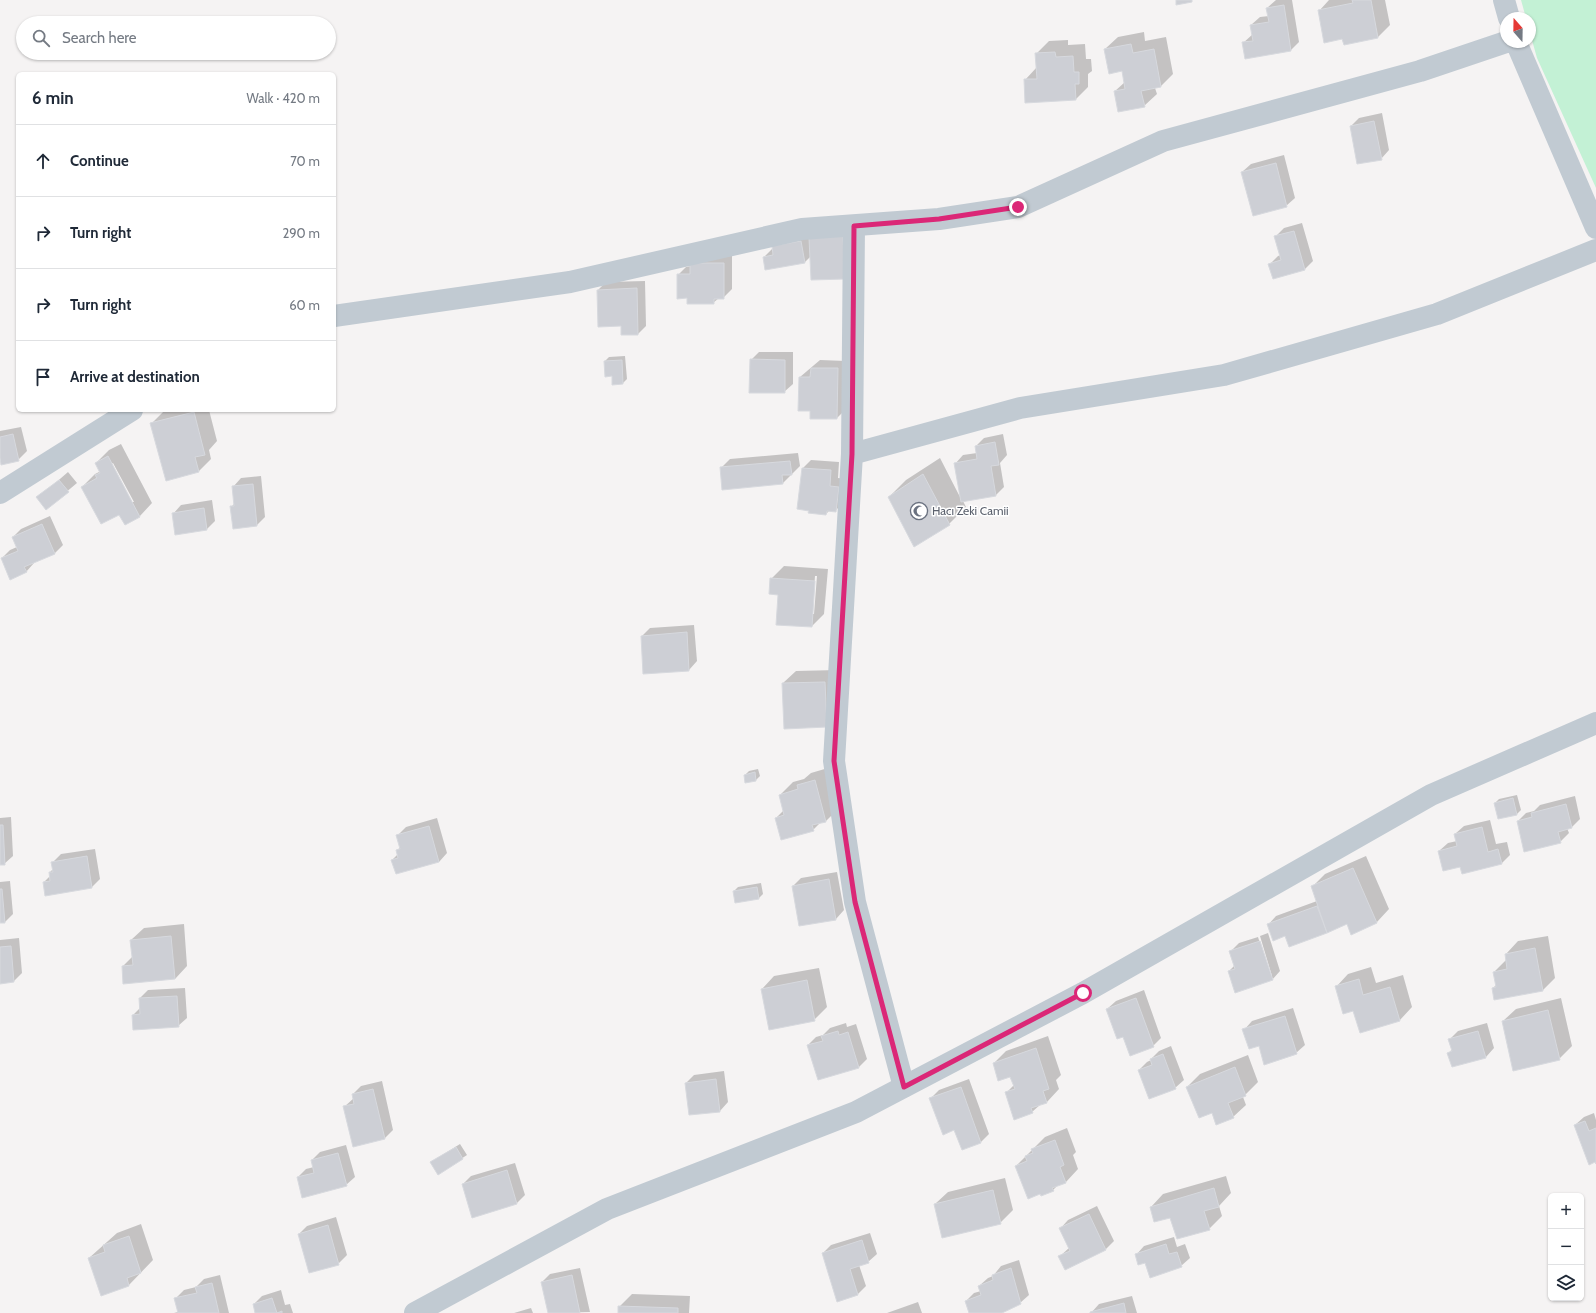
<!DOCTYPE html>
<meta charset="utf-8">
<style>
:root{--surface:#fff;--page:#f2f2f3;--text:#1f2937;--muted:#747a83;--line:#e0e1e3}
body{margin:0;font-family:Cabin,sans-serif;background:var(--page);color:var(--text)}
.controls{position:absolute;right:12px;bottom:12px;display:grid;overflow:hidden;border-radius:6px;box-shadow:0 1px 3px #0004}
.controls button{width:36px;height:36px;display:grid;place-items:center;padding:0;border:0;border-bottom:1px solid var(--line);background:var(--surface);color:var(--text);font:20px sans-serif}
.compass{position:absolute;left:1500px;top:12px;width:36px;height:36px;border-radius:50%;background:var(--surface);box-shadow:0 1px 3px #0004;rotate:340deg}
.stop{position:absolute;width:12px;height:12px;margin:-9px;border:3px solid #db2777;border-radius:50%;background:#fff}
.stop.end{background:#db2777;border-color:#fff;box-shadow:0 1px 4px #0008}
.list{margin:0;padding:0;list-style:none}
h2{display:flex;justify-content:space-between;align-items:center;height:52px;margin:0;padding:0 16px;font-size:17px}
h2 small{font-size:13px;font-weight:400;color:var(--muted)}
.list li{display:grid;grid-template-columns:26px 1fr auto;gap:12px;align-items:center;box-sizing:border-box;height:72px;padding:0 16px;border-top:1px solid var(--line)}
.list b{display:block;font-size:15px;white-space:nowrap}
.list em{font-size:13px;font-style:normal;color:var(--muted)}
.icon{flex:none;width:22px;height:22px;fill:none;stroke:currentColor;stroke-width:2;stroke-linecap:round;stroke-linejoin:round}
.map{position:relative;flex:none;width:1596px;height:1313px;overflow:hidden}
.search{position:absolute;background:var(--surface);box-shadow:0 1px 3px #0004;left:16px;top:16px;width:320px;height:44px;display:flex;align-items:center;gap:10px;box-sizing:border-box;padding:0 14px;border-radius:22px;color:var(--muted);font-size:15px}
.panel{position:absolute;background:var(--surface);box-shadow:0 1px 3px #0004;left:16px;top:72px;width:320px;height:340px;border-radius:6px}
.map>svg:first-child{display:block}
.green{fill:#c3f1d5}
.shadow{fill:#0003;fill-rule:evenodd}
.building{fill:#cdcfd5;stroke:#d7d9de}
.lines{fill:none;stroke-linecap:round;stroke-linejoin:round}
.minor{stroke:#c1cad2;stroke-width:22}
.route{stroke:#db2777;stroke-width:5}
.labels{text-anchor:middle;stroke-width:3;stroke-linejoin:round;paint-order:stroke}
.worship-label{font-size:12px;fill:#5b616d;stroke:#fff;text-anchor:start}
</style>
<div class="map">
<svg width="1596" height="1313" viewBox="0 0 1596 1313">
<rect width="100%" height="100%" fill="#f5f3f3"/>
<path class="green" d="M 1521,0 L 1596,0 L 1596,188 L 1537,58 L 1530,33 L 1530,18 L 1526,18 Z"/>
<path class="shadow" d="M 1276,0 L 1292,0 L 1299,42 L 1291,50 L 1246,58 L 1243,43 L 1253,34 L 1251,25 L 1260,17 L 1269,16 L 1267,8 Z
M 1329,0 L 1385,0 L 1390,25 L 1378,37 L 1343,38 L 1319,11 Z
M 1144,32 L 1145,41 L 1166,37 L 1173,74 L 1160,87 L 1155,88 L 1157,94 L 1144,106 L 1115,91 L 1125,82 L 1122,70 L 1105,49 L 1118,37 Z
M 1068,40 L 1068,45 L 1085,44 L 1086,59 L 1091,59 L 1092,71 L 1088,74 L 1088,87 L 1076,99 L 1025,80 L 1037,67 L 1036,54 L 1049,41 Z
M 1382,113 L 1389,150 L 1381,159 L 1351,126 L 1359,118 Z
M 1284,155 L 1295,198 L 1286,206 L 1242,172 L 1251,164 Z
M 1302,223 L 1313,261 L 1305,269 L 1270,264 L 1278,256 L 1281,255 L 1275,237 L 1284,228 Z
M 809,233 L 811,256 L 805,262 L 766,269 L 764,257 L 772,249 Z
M 732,255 L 732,289 L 723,298 L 719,298 L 713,303 L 688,297 L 678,275 L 686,267 L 691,266 L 691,263 Z
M 645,281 L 646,326 L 638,334 L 622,334 L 622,325 L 598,290 L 606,282 Z
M 759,352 L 793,352 L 793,384 L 784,392 L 751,360 Z
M 625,356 L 627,379 L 623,383 L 605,361 L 609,357 Z
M 820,360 L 846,361 L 845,410 L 837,418 L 811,410 L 800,377 Z
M 168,410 L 209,410 L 217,441 L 209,450 L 211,459 L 199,471 L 151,424 L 164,411 Z
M 21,427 L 27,451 L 18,460 L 0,454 L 0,431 Z
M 1003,434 L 1007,455 L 1000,463 L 1004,487 L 996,495 L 963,501 L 966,507 L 949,524 L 889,497 L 906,480 L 940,458 L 960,497 L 955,464 L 963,455 L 977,453 L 976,446 L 984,438 Z
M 121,444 L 152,503 L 140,516 L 125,524 L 120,513 L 82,487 L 95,474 L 101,471 L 96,463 L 109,450 ZM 113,463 L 134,502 L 132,502 L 111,464 Z
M 798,453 L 800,466 L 782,484 L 722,467 L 730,459 Z
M 811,460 L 839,462 L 838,478 L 847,479 L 844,502 L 836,510 L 830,510 L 826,514 L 798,508 L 803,468 Z
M 68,472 L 77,483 L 46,509 L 38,498 Z
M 261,476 L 265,517 L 257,525 L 232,506 L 235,503 L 233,487 L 241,478 Z
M 212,500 L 215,521 L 207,529 L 173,514 L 181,505 Z
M 50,516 L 63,545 L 54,554 L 34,562 L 34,563 L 26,572 L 2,558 L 10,550 L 17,547 L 13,537 L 21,529 Z
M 784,566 L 828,569 L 824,614 L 812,626 L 771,579 ZM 815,576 L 817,576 L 814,614 L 812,614 Z
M 694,625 L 697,661 L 689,670 L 642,636 L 650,628 Z
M 838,670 L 826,726 L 783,683 L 796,671 Z
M 828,768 L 839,808 L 826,821 L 821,822 L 813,830 L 776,818 L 784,810 L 780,795 L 793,782 L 804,779 L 811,773 Z
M 758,769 L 760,776 L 756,780 L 746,782 L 745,775 L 749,771 Z
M 1517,795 L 1521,810 L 1517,814 L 1499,818 L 1495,803 L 1499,799 Z
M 1575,796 L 1580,819 L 1572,827 L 1567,828 L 1569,833 L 1560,842 L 1518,821 L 1526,813 L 1534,811 L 1540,805 Z
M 11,817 L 13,856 L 4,864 L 0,864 L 0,818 Z
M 437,818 L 447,853 L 439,862 L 392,860 L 398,854 L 397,850 L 401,847 L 398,835 L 406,827 Z
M 1490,820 L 1496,844 L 1507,842 L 1510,855 L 1502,863 L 1439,851 L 1448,843 L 1457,841 L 1455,834 L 1464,826 Z
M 95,849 L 100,879 L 92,887 L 44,882 L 50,876 L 50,872 L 53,869 L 52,863 L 61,854 Z
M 1366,856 L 1389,909 L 1377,922 L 1351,934 L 1347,923 L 1290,945 L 1286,935 L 1268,925 L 1276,916 L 1317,901 L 1312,887 L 1325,874 Z
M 837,872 L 844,910 L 836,919 L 793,886 L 801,878 Z
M 10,881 L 13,914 L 5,922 L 0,922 L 0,882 Z
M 761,883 L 763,894 L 759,898 L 734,891 L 738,887 Z
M 184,924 L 187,966 L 175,979 L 123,966 L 133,956 L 131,940 L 144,928 Z
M 1268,933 L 1280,971 L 1272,980 L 1229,971 L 1235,965 L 1231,951 L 1239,943 L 1258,937 L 1270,976 L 1272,976 L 1260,936 Z
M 1548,936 L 1555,978 L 1543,990 L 1493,988 L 1496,985 L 1494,972 L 1507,959 L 1506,954 L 1518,941 Z
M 19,938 L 22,973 L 14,981 L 0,983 L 0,940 Z
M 1371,967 L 1376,983 L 1403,975 L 1412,1007 L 1400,1020 L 1354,1010 L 1336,987 L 1348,974 Z
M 819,968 L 827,1007 L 814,1020 L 762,989 L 774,976 Z
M 185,988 L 187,1018 L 178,1026 L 133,1015 L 140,1008 L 140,998 L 148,990 Z
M 1144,990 L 1161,1038 L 1153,1046 L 1124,1035 L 1107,1009 L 1116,1001 Z
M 1561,998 L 1572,1046 L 1559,1059 L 1503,1021 L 1516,1009 Z
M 1293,1008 L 1305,1045 L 1296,1053 L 1259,1045 L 1244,1030 L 1252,1021 Z
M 846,1023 L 847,1027 L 856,1024 L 867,1059 L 859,1067 L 808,1045 L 816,1037 L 823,1035 L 830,1028 Z
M 1487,1023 L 1494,1048 L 1486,1057 L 1452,1066 L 1449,1053 L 1452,1049 L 1450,1039 L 1458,1031 Z
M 1048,1036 L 1061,1075 L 1056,1080 L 1059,1089 L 1047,1102 L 1041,1104 L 1032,1112 L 1006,1093 L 1014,1085 L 1011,1075 L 994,1063 L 1006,1051 Z
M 1171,1046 L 1184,1080 L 1175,1088 L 1139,1070 L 1147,1062 L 1151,1060 L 1151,1059 L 1159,1051 Z
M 1248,1055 L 1258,1082 L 1243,1097 L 1246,1105 L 1233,1117 L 1212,1112 L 1187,1087 L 1200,1074 Z
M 724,1071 L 728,1102 L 720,1111 L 686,1083 L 694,1075 Z
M 969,1079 L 989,1134 L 981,1142 L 955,1129 L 930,1099 L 939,1090 Z
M 382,1081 L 393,1130 L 385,1138 L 353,1146 L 344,1107 L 354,1098 L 353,1094 L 361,1086 Z
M 1594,1113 L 1596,1120 L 1596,1161 L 1575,1125 L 1584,1117 Z
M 1067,1128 L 1076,1152 L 1073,1155 L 1078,1169 L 1066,1182 L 1059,1184 L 1053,1190 L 1016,1166 L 1045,1137 Z
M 460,1144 L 467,1155 L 438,1174 L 431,1162 Z
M 346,1145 L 355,1177 L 346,1185 L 298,1177 L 306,1169 L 314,1167 L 312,1160 L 320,1152 Z
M 515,1163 L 525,1195 L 517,1203 L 463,1184 L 471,1176 Z
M 1226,1176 L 1231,1193 L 1219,1206 L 1222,1216 L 1209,1229 L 1171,1216 L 1151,1207 L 1163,1194 Z
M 1005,1178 L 1013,1210 L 1000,1223 L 935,1204 L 948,1192 Z
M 1097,1206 L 1114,1241 L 1106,1249 L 1059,1257 L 1069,1248 L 1060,1229 L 1068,1220 Z
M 336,1217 L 347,1255 L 338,1264 L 299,1234 L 307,1226 Z
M 141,1224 L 153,1260 L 129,1285 L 101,1294 L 89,1258 L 117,1233 Z
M 870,1233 L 877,1254 L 868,1262 L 859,1265 L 866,1286 L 858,1294 L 838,1300 L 823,1253 L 831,1245 Z
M 1174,1237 L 1177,1247 L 1185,1244 L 1190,1258 L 1181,1266 L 1146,1262 L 1136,1255 L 1144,1246 Z
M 1019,1260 L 1029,1295 L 1020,1303 L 1000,1313 L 970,1313 L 966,1301 L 974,1293 L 981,1291 L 979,1286 L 988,1278 L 993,1276 L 1001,1266 Z
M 580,1268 L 590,1312 L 549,1313 L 542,1282 L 550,1274 Z
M 220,1275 L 229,1313 L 174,1313 L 178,1312 L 175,1299 L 184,1290 L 196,1287 L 204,1279 Z
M 281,1290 L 285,1305 L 290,1304 L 293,1313 L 256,1313 L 254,1304 L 262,1296 Z
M 632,1294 L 690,1296 L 689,1313 L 619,1313 L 619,1307 Z
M 1132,1296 L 1137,1313 L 1091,1313 L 1099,1304 Z
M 918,1302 L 922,1313 L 887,1313 Z
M 531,1308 L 533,1313 L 514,1313 Z"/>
<path class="building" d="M 1176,0 L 1192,0 L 1192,2 L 1176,5 Z
M 1352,0 L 1371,0 L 1378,38 L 1344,45 L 1342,39 L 1324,43 L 1318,10 L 1353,3 Z
M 1284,5 L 1291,51 L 1245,59 L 1242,42 L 1253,41 L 1250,25 L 1269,22 L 1266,8 Z
M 1131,44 L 1133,53 L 1154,49 L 1161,87 L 1141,91 L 1145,107 L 1118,112 L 1114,91 L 1125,89 L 1122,71 L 1109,74 L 1104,49 Z
M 1055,52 L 1056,57 L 1073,56 L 1074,72 L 1079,72 L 1079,84 L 1075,84 L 1076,100 L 1025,103 L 1024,79 L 1037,79 L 1035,53 Z
M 1374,121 L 1382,160 L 1357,164 L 1350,126 Z
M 1276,163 L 1287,207 L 1253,216 L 1241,172 Z
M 1294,231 L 1305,270 L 1273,279 L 1268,264 L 1281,260 L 1274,236 Z
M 843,236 L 845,279 L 811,280 L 809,238 Z
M 801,241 L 805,263 L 765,270 L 763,257 L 773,255 L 772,246 Z
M 690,263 L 724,263 L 724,299 L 714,299 L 714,304 L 687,304 L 687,298 L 677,299 L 677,274 L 690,274 Z
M 637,288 L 638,335 L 621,335 L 621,326 L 598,327 L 597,290 Z
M 750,359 L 785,360 L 785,393 L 749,393 Z
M 622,360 L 623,384 L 612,385 L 612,376 L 605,377 L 604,361 Z
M 811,368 L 838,368 L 837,419 L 810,419 L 810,411 L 798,411 L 799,377 L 810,377 Z
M 194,412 L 205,455 L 195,457 L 199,472 L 166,481 L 150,423 Z
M 13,434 L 19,461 L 1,465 L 0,458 L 0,437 Z
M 995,442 L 999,465 L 991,466 L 996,496 L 961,502 L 954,463 L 977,459 L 975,446 Z
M 108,456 L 140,517 L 125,525 L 119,515 L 101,524 L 81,487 L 97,478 L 95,475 L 100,473 L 95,463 Z
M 790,461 L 792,475 L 782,475 L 783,484 L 722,490 L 720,467 Z
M 802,468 L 831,470 L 830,486 L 839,487 L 836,512 L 827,511 L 826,515 L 808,513 L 809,511 L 797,509 Z
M 923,474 L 950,525 L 914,547 L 888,497 Z
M 59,480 L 69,492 L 46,510 L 36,497 Z
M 253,484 L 257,526 L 233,529 L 230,506 L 234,506 L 232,486 Z
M 204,508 L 207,530 L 175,535 L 172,513 Z
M 42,524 L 55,554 L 24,567 L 27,572 L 10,580 L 1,558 L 18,551 L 12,537 Z
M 770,578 L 815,581 L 812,627 L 776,625 L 778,595 L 769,594 Z
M 687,632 L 689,671 L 643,674 L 641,636 Z
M 825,682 L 827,727 L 784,729 L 782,683 Z
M 755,772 L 756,781 L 745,783 L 744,775 Z
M 815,780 L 826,822 L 812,825 L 814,831 L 781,840 L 775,818 L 784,815 L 779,795 L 798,789 L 797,785 Z
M 1513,798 L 1517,815 L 1498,819 L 1494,803 Z
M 1566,804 L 1572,828 L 1558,832 L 1561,843 L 1524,852 L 1517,821 L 1532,817 L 1531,813 Z
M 0,825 L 3,825 L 5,865 L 0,865 Z
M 429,826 L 439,862 L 396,874 L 391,860 L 398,858 L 396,850 L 400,849 L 396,835 Z
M 1482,827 L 1488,852 L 1498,849 L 1502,864 L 1462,874 L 1460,867 L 1443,871 L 1438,851 L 1457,846 L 1454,834 Z
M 87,856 L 92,888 L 45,896 L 43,882 L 50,881 L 49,872 L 53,872 L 51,862 Z
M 1353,868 L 1377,923 L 1351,935 L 1347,924 L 1327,933 L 1311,886 Z
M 829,879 L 836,920 L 799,926 L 792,886 Z
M 757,887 L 759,899 L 735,903 L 733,891 Z
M 0,889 L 2,889 L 5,923 L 0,923 Z
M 1317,906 L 1327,933 L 1289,947 L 1285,936 L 1273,941 L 1267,924 Z
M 171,936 L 175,979 L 123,984 L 122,966 L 133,965 L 130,940 Z
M 1260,941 L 1273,980 L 1235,993 L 1228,971 L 1235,969 L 1229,951 Z
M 11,946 L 14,982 L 0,984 L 0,947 Z
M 1535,948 L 1543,991 L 1494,1000 L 1492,988 L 1496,987 L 1493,972 L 1507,969 L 1505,954 Z
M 1359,979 L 1363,995 L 1390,987 L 1400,1021 L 1360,1033 L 1353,1011 L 1343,1014 L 1335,986 Z
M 807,980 L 815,1021 L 769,1030 L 761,989 Z
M 177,996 L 179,1027 L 133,1030 L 132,1015 L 140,1014 L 139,998 Z
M 1136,998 L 1154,1047 L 1130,1056 L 1123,1037 L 1117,1039 L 1106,1009 Z
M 1548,1010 L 1560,1060 L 1513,1071 L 1502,1021 Z
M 1285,1016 L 1297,1054 L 1264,1065 L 1259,1046 L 1249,1049 L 1242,1029 Z
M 838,1031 L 839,1035 L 848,1032 L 859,1068 L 818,1080 L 807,1045 L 823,1041 L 821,1036 Z
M 1478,1031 L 1486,1058 L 1452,1067 L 1447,1053 L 1452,1051 L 1448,1039 Z
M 1036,1048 L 1049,1089 L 1043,1091 L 1047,1103 L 1031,1108 L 1033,1113 L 1014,1120 L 1005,1092 L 1015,1089 L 1010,1077 L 998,1081 L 993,1063 Z
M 1163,1054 L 1176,1089 L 1149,1099 L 1138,1070 L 1152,1065 L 1150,1059 Z
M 1235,1067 L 1246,1096 L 1228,1103 L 1234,1118 L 1216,1125 L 1212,1113 L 1199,1118 L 1186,1087 Z
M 716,1079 L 720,1112 L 689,1115 L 685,1083 Z
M 961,1087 L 981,1143 L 962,1150 L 954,1130 L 943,1135 L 929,1098 Z
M 373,1089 L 385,1139 L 353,1147 L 343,1106 L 354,1104 L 352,1094 Z
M 1585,1121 L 1589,1131 L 1596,1128 L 1596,1164 L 1595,1162 L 1589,1165 L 1574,1125 Z
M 1055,1140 L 1064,1165 L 1060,1167 L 1066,1183 L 1052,1188 L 1054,1191 L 1041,1196 L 1040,1194 L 1028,1199 L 1015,1166 L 1027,1161 L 1025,1156 L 1033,1153 L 1031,1149 Z
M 456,1147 L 463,1159 L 438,1175 L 430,1162 Z
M 338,1153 L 347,1186 L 302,1198 L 297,1177 L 314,1173 L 311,1160 Z
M 507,1170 L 517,1204 L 472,1218 L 462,1184 Z
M 1214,1188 L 1219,1207 L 1204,1211 L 1210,1230 L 1177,1239 L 1170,1218 L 1154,1222 L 1150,1207 Z
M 993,1190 L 1001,1224 L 942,1238 L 934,1204 Z
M 1089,1214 L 1106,1250 L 1065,1270 L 1058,1256 L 1070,1251 L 1059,1228 Z
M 328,1225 L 339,1265 L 309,1273 L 298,1234 Z
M 129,1236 L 141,1273 L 127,1278 L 129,1286 L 101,1296 L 88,1258 L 105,1252 L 103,1245 Z
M 862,1240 L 869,1263 L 850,1269 L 858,1295 L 837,1302 L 822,1253 Z
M 1166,1244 L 1169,1254 L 1177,1252 L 1182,1267 L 1150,1278 L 1145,1263 L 1138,1265 L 1135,1254 Z
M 1011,1268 L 1021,1304 L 1002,1313 L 969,1313 L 965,1301 L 981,1295 L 978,1286 L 993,1280 L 992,1275 Z
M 572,1275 L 580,1313 L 548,1313 L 541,1282 Z
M 212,1283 L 219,1313 L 178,1313 L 174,1298 L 197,1293 L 195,1287 Z
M 272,1298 L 277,1313 L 282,1311 L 282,1313 L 255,1313 L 253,1304 Z
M 1124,1303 L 1126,1313 L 1090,1313 L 1090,1312 Z
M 618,1306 L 678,1308 L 678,1313 L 618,1313 Z"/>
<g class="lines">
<path class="minor" d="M 1504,0 L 1509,18
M 1516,42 L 1596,228
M 854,226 L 852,454 L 834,761 L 855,902 L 904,1087
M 334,316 L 570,282 L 802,229 L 939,219 L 1018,207 L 1163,141 L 1420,71 L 1506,42
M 852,454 L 1020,408 L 1224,375 L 1437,314 L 1596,250
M 0,493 L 132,410
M 415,1313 L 607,1209 L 856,1112 L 1083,993 L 1431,795 L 1596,723"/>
</g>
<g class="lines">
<path class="route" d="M 1018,207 L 939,219 L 854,226 L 852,454 L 834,761 L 855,902 L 904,1087 L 1083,993"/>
</g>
<defs>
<g id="mosque-ring" transform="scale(0.9)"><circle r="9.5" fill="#fff" stroke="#6b7280" stroke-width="1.5"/><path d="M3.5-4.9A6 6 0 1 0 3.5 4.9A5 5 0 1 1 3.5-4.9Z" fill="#6b7280"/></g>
</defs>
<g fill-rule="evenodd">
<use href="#mosque-ring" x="919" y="511"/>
</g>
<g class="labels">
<g class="worship-label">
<text x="932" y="515">Hacı Zeki Camii</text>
</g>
</g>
</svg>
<div class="controls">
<button>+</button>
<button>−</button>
<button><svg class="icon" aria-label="layers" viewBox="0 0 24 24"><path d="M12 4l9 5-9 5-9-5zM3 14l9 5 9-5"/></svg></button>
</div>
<svg class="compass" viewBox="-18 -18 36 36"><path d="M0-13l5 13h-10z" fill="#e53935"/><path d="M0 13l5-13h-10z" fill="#747a83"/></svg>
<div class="stop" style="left:1083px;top:993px"></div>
<div class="stop end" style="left:1018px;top:207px"></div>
<div class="search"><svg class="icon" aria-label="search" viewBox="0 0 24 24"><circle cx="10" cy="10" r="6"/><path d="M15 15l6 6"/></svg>Search here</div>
<section class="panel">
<h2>6 min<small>Walk · 420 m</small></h2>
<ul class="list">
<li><svg class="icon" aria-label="ahead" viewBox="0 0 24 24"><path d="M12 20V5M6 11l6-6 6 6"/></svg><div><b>Continue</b></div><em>70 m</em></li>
<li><svg class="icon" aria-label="right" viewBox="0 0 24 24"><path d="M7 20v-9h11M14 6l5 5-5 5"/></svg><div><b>Turn right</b></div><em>290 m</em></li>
<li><svg class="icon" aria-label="right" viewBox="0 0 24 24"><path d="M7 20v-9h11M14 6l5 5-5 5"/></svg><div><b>Turn right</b></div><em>60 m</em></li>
<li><svg class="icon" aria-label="arrive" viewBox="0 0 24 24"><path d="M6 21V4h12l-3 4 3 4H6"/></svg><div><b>Arrive at destination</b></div></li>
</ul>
</section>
</div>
